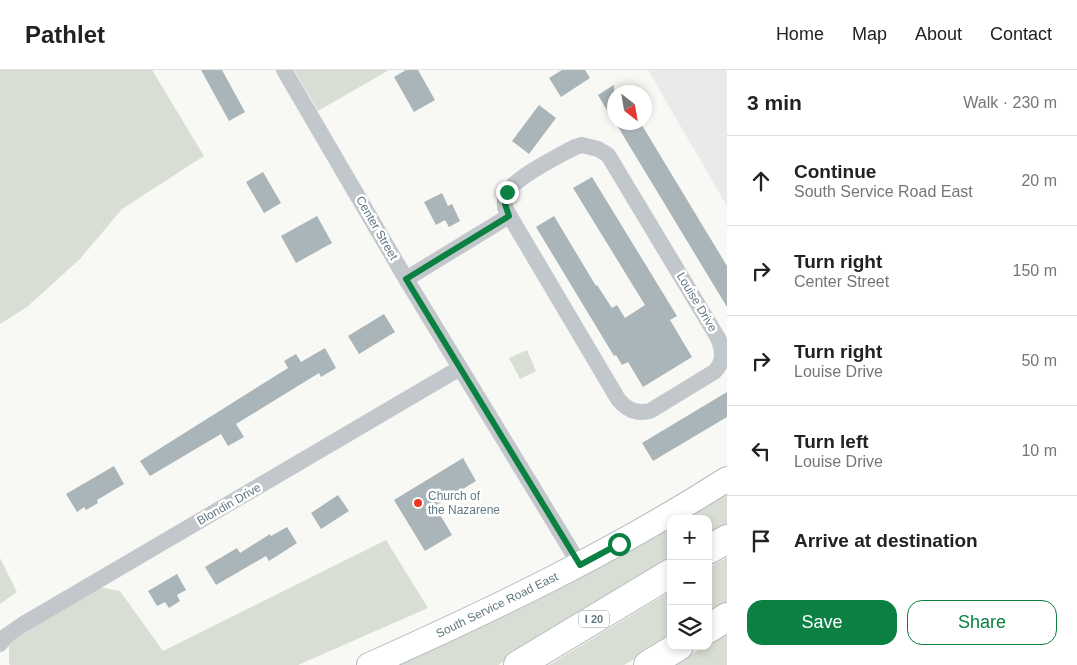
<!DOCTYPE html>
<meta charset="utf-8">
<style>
:root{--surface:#fff;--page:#f6f6f6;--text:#222;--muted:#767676;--line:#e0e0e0;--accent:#0b8043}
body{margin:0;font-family:Helvetica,sans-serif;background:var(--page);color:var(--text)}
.controls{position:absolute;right:15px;bottom:15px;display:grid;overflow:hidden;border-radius:10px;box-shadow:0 2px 8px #0003}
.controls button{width:45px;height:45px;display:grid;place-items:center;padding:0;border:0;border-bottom:1px solid var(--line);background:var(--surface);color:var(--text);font:25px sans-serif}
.compass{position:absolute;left:607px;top:15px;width:45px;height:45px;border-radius:50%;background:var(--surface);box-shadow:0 2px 8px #0003;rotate:149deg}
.stop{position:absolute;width:15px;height:15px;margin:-11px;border:4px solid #0b8043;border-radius:50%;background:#fff}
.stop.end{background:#0b8043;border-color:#fff;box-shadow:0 1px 5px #0008}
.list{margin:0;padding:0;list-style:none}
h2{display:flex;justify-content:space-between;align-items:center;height:65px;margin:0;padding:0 20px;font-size:21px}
h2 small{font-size:16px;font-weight:400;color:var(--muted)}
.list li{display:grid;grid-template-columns:32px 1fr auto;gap:15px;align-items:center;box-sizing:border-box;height:90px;padding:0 20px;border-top:1px solid var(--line)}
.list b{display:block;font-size:19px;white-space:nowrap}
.list p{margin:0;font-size:16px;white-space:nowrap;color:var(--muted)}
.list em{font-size:16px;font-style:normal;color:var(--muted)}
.actions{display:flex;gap:10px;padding:15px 20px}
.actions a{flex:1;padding:11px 0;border:1px solid var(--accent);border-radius:15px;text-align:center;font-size:18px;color:var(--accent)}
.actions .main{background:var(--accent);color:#fff}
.icon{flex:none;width:28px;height:28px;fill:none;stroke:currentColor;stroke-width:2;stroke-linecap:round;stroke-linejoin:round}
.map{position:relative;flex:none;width:727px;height:595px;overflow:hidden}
header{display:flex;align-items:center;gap:30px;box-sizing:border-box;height:70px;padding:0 25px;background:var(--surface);border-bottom:1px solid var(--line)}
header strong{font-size:24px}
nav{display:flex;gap:28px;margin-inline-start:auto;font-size:18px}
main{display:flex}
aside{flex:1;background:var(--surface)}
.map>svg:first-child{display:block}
.built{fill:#e9eae9}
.green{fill:#d9ded4}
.building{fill:#a9b5b9}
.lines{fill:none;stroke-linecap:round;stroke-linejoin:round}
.secondary-casing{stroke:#b3bbbf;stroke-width:26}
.motorway-casing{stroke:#b6bbbe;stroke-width:30}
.minor{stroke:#c1c7ca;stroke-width:16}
.secondary{stroke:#fff;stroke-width:24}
.motorway{stroke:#fff;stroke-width:28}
.route{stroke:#0b8043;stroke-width:6}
.poi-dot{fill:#ee3720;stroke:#fff;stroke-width:2}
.labels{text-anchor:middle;stroke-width:5;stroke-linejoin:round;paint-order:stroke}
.shield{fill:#fff;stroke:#90a0a8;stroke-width:1}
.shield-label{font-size:11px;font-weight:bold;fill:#617882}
.street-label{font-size:12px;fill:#617882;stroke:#fff}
.poi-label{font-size:12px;fill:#617882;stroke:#fff;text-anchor:start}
</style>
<header>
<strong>Pathlet</strong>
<nav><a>Home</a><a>Map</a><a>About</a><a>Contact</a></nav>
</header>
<main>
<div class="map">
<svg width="727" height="595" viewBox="0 0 727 595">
<rect width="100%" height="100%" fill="#f8f8f5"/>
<path class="built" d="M 648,0 L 727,0 L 727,136 Z"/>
<path class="green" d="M 0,0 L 152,0 L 204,86 L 122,139 L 80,189 L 27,237 L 0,254 Z
M 294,0 L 389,0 L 318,41 Z
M 527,280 L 536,301 L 520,309 L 509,288 Z
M 727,422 L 727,456 L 708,467 L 708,449 L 685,449 Z
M 671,457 L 671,490 L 498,595 L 394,595 C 489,553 583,511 671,457 Z
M 386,470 L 428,538 L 298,595 L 10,595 L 9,593 L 9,573 L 98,517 L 120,521 L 163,581 Z
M 727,487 L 727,533 L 708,544 L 708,498 Z
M 0,488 L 17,522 L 0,534 Z
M 671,521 L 671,567 L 624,595 L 549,595 Z
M 727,563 L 727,595 L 674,595 L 705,576 L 708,576 L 708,574 Z"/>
<path class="building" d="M 201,0 L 222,0 L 245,42 L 229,51 Z
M 406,0 L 418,0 L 435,30 L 414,42 L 394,7 Z
M 562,0 L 585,0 L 590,8 L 561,27 L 549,8 Z
M 614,15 L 614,52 L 598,25 Z
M 539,35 L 556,48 L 529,84 L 512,71 Z
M 615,52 L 640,52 L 727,196 L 727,237 Z
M 263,102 L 281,133 L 264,143 L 246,112 Z
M 592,107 L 677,246 L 670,250 L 692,287 L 643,317 L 628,292 L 622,295 L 616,285 L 614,286 L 536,157 L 554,146 L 596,216 L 597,215 L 612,238 L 617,235 L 625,248 L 645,235 L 573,118 Z
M 442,123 L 448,136 L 452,134 L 460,151 L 449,157 L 445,150 L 436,155 L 424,132 Z
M 317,146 L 332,173 L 296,193 L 281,166 Z
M 384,244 L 395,262 L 359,284 L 348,266 Z
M 325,278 L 336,298 L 321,307 L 319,303 L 236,354 L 244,367 L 228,376 L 221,364 L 150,406 L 140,391 L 288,298 L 284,291 L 296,284 L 301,292 Z
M 727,322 L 727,347 L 653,391 L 642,373 Z
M 463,388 L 476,411 L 435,436 L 452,465 L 425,481 L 394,430 Z
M 114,396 L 124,414 L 97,430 L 98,433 L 86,440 L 84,437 L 77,442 L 66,424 Z
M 338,425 L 349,441 L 321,459 L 311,443 Z
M 287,457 L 297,473 L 269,491 L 266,486 L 216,515 L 205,497 L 237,478 L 240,483 L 270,464 L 271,466 Z
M 177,504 L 186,520 L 177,525 L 180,531 L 169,538 L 165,532 L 157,536 L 148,521 Z"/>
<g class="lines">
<g class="secondary-casing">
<path id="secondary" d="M 369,595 C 492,540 613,482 727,409"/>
</g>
<g class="motorway-casing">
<path id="motorway" d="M 708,480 L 727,469
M 708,559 L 727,547
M 518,595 L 671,503
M 648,595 L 679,576"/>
</g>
<path class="minor" d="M 284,0 L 406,209 L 580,495
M 582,75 L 598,79 L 608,85 L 718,268 C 723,280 725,292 714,302 L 650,341 C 636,344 627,340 618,329 L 505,138 C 505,133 504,127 507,123 C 515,107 559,86 575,77 Z
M 406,209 L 509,146
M 0,574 L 6,566 L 22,555 L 460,298"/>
<use href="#secondary" class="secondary"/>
<use href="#motorway" class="motorway"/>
</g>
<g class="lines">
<path class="route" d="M 507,122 L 505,134 L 509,146 L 406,209 L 580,495 L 619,474"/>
</g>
<circle class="poi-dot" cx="418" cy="433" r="5"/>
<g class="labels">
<rect class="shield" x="579" y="540.5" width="30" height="17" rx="4"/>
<g class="shield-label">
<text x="594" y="553">I 20</text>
</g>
<g class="street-label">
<text transform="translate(377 158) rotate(60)" y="4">Center Street</text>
<text transform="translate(697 232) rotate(59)" y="4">Louise Drive</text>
<text transform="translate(229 434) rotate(-30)" y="4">Blondin Drive</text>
<text transform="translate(497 535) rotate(-26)" y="4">South Service Road East</text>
</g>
<g class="poi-label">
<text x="428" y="430">Church of<tspan x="428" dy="14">the Nazarene</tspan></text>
</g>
</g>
</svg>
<div class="controls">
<button>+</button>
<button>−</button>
<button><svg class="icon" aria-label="layers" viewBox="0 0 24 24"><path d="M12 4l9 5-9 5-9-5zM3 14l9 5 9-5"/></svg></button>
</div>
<svg class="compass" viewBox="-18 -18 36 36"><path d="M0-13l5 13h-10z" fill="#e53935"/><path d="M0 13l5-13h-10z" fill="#767676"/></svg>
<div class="stop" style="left:619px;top:474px"></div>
<div class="stop end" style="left:507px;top:122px"></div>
</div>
<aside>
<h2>3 min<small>Walk · 230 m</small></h2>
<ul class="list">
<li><svg class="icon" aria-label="ahead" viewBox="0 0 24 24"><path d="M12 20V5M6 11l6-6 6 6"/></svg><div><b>Continue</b><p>South Service Road East</p></div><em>20 m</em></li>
<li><svg class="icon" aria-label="right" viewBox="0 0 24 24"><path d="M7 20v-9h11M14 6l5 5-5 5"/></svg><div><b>Turn right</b><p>Center Street</p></div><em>150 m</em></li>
<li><svg class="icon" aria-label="right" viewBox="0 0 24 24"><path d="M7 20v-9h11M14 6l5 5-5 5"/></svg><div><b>Turn right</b><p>Louise Drive</p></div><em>50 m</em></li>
<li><svg class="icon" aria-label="left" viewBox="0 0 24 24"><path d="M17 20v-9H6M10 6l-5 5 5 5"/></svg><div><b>Turn left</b><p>Louise Drive</p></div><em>10 m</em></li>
<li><svg class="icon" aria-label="arrive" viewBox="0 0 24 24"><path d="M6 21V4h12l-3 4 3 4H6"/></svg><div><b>Arrive at destination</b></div></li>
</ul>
<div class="actions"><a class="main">Save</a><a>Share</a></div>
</aside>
</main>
